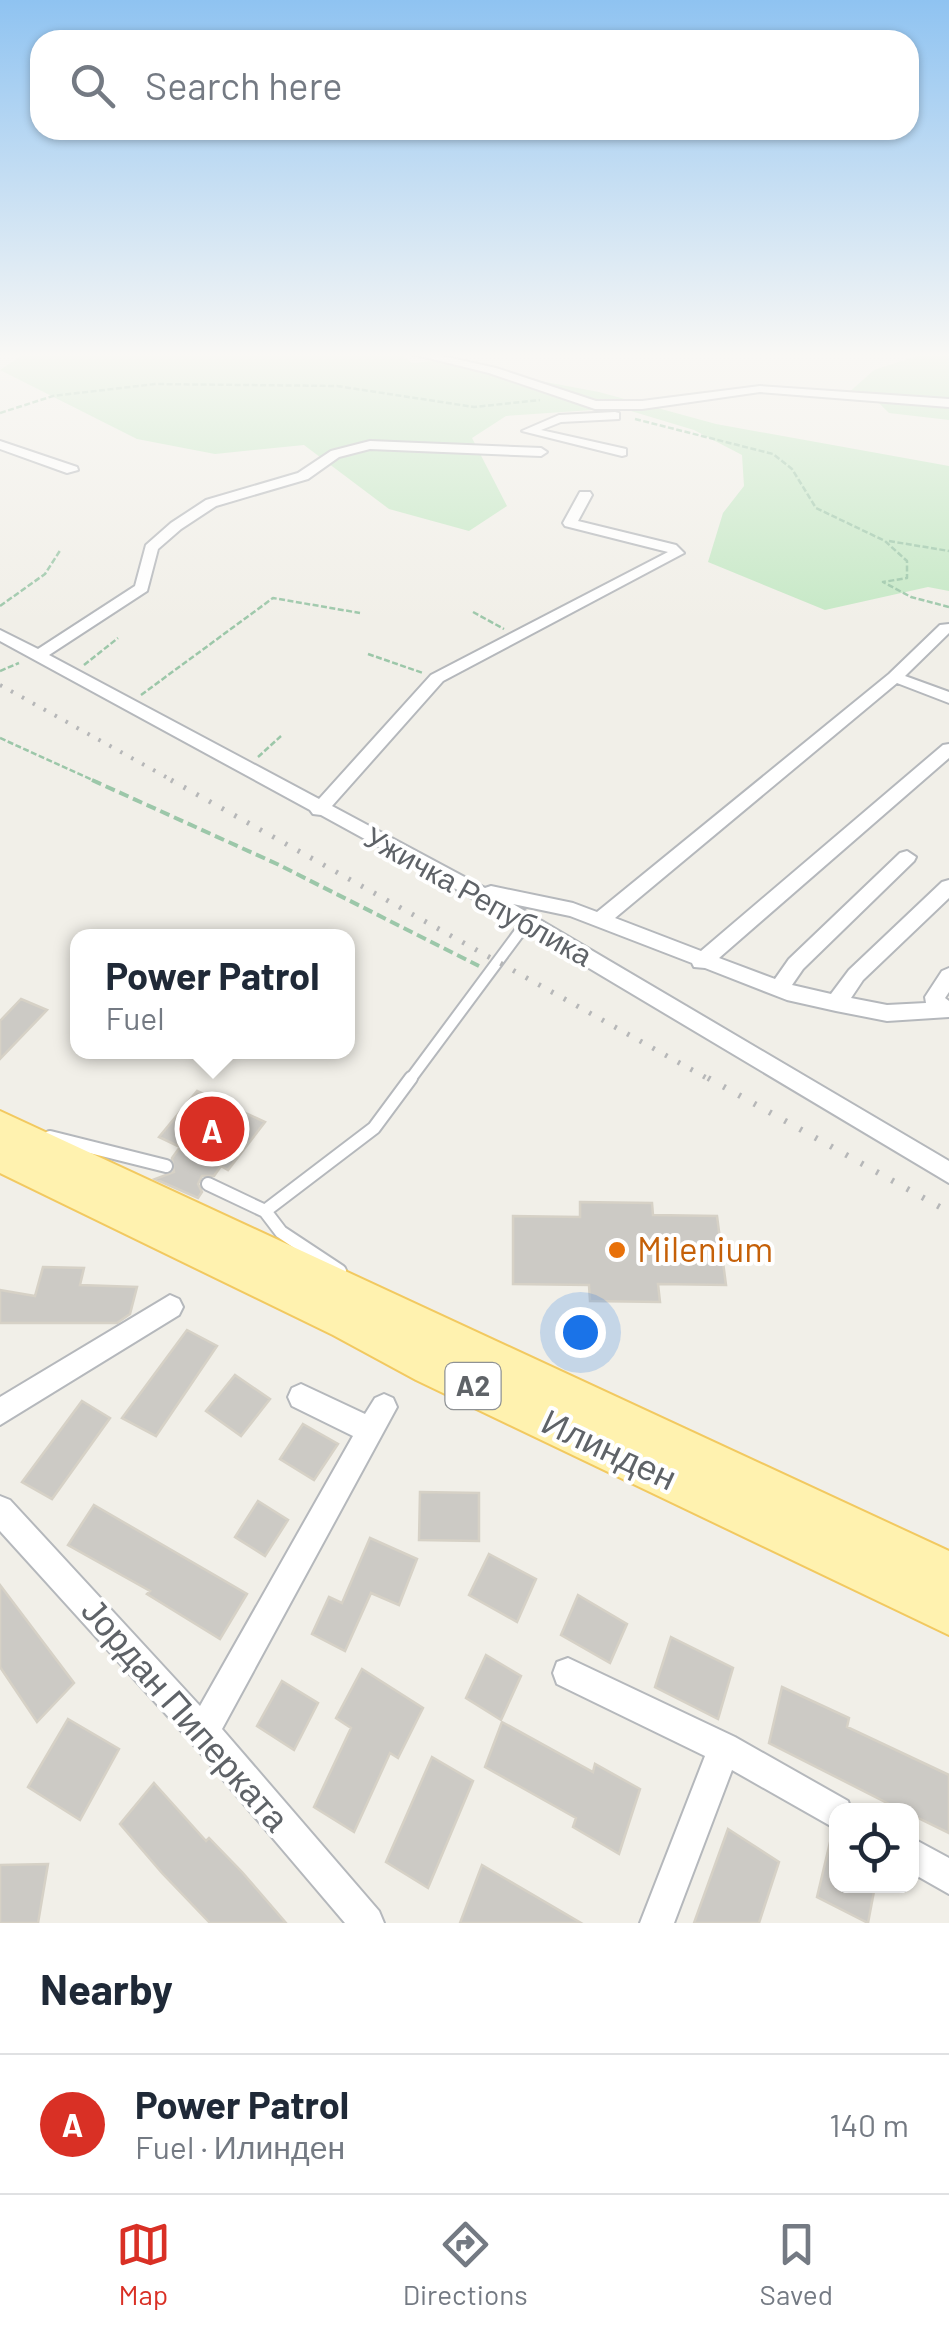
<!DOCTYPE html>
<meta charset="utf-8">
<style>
:root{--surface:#fff;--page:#f2f2f3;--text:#1f2937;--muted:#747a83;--line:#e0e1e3;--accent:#d93025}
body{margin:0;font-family:Barlow,sans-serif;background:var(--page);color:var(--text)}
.controls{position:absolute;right:30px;bottom:30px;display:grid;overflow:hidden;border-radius:20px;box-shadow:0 2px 8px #0004}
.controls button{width:90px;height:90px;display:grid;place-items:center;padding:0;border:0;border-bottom:2px solid var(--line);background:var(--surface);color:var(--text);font:50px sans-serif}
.you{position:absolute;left:580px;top:1332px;width:35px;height:35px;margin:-25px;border:8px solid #fff;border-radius:50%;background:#1a73e8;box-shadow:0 0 0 15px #1a73e833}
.badge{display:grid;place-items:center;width:65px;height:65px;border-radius:50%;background:var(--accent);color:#fff;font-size:32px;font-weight:700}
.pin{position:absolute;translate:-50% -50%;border:5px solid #fff;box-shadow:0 2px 10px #0006}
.popup{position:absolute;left:70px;top:929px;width:285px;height:130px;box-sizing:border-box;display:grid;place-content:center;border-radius:20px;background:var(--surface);filter:drop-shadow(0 2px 8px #0005);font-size:32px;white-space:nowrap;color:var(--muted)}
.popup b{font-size:38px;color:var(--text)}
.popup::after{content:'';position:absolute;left:50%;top:100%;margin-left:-20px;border:20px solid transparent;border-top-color:var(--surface)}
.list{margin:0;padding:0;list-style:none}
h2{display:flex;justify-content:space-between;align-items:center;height:130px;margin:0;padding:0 40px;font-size:42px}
h2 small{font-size:32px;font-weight:400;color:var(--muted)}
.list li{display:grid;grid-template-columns:65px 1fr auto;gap:30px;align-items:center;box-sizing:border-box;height:140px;padding:0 40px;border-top:2px solid var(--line)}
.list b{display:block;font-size:38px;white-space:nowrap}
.list p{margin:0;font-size:32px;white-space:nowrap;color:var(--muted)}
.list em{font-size:32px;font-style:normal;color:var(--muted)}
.icon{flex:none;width:55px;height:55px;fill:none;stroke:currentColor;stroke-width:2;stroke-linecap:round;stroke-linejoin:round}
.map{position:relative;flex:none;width:949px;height:1923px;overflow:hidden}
.search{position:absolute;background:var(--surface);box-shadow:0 2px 8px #0004;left:30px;right:30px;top:30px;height:110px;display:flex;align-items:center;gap:25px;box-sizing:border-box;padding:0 35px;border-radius:30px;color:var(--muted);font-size:38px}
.sheet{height:270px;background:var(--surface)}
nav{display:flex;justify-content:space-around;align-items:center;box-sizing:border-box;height:140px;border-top:2px solid var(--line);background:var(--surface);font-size:28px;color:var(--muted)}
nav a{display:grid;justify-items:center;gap:5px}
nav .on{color:var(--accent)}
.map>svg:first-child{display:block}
.green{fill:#c5e8c5}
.building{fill:#cccac5;stroke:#d6d1c6;stroke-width:2.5}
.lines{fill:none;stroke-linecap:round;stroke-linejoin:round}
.lane-far1-casing{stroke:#b5b8bc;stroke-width:14}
.lane-casing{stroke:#b5b8bc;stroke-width:16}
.street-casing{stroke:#b5b8bc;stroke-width:4}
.primary-casing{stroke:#f2c960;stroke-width:4}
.path-far1{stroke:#9cc7a9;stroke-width:2.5;stroke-dasharray:6 2.5;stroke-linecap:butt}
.path{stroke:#9cc7a9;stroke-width:4;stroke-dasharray:10 5;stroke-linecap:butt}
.lane-far1{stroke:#fff;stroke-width:10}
.lane{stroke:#fff;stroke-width:12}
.street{fill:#fff;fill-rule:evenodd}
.primary{fill:#fff2af;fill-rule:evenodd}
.rail-far2{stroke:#b6b7b8;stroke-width:4;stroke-dasharray:2.5 10;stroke-linecap:butt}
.rail-far1{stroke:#b6b7b8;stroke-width:5;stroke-dasharray:2.5 12;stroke-linecap:butt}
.rail{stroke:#b6b7b8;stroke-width:6;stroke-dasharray:2.5 15;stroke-linecap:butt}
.food-dot{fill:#e8710a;stroke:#fff;stroke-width:4}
.labels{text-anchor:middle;stroke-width:8;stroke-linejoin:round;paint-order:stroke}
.shield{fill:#fff;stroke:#8f9295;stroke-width:2.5}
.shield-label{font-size:28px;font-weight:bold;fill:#5f6368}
.street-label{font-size:30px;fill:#5f6368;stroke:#fff}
.near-food-label{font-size:35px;fill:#c56008;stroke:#fff;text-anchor:start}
.near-street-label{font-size:35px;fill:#5f6368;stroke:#fff}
</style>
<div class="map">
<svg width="949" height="1923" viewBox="0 0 949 1923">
<rect width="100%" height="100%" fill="#f1efe8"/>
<path class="green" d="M 24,354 L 401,354 L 412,363 L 433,361 L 599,392 L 716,424 L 949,466 L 949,591 L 928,587 L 825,610 L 708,562 L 723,513 L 744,486 L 742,455 L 694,430 L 621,408 L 506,416 L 472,438 L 507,506 L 469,531 L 389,509 L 304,445 L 215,454 L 137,439 L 0,370 Z
M 922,354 L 949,354 L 949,420 L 889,413 L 877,401 L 845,396 L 874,370 Z"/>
<path class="building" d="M 21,999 L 47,1010 L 0,1059 L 0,1021 Z
M 197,1091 L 265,1122 L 228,1170 L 221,1166 L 214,1176 L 202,1176 L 198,1184 L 202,1192 L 198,1198 L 155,1179 L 174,1172 L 172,1158 L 180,1147 L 159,1137 Z
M 580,1202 L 652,1203 L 653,1215 L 717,1216 L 726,1285 L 658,1284 L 660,1302 L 590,1301 L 589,1285 L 513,1284 L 513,1216 L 580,1217 Z
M 43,1267 L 84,1268 L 80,1285 L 137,1287 L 130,1314 L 117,1323 L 0,1323 L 0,1290 L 35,1296 Z
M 187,1330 L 217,1346 L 156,1436 L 122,1418 Z
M 235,1375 L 270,1399 L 241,1436 L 206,1411 Z
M 82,1401 L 110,1418 L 52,1499 L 22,1482 Z
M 303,1424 L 338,1444 L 314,1480 L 280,1459 Z
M 420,1492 L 479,1493 L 479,1541 L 419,1540 Z
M 258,1501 L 288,1520 L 265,1556 L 235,1537 Z
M 94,1505 L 247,1594 L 220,1639 L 147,1594 L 150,1591 L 68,1545 Z
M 370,1538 L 417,1559 L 399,1605 L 371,1593 L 345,1651 L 312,1634 L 329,1597 L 342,1603 Z
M 489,1554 L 536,1579 L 517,1622 L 469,1595 Z
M 0,1585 L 74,1683 L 37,1722 L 0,1667 Z
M 578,1595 L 627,1624 L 610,1663 L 561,1635 Z
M 671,1637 L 733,1668 L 718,1719 L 655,1687 Z
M 486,1655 L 521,1676 L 501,1720 L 466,1698 Z
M 362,1669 L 423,1708 L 398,1758 L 390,1753 L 354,1832 L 314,1807 L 351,1728 L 336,1718 Z
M 282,1681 L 318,1703 L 294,1750 L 257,1726 Z
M 782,1687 L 849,1718 L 847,1727 L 949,1775 L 949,1833 L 912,1815 L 912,1810 L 901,1810 L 769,1743 Z
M 68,1719 L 119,1749 L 80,1820 L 28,1787 Z
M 502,1722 L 593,1772 L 595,1764 L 640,1789 L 619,1854 L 573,1827 L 576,1818 L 485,1767 Z
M 432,1757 L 473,1781 L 428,1888 L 386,1862 Z
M 154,1783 L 206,1841 L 209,1838 L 242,1872 L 286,1923 L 210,1923 L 162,1873 L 120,1824 Z
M 728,1829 L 779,1862 L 759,1923 L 694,1923 Z
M 831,1838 L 836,1838 L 836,1886 L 875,1886 L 868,1923 L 817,1897 Z
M 48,1864 L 38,1923 L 0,1923 L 0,1865 Z
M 482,1865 L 581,1923 L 460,1923 Z"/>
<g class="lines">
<g class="lane-far1-casing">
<path id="lane-far1" d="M 409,1081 L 527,922"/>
</g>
<g class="lane-casing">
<path id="lane" d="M 50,1137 L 166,1166
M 208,1184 L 265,1211 L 281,1232 L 340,1271
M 265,1211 L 374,1128 L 411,1078"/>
</g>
<g class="street-casing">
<path id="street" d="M 412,354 L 433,354 L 496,368 L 596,401 L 642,401 L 760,386 L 949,399 L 949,407 L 760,392 L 642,409 L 595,409 L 489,373 Z
M 615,412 L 619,413 L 619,419 L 561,422 L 541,430 L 626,449 L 626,455 L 622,456 L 522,431 L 559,415 Z
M 0,441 L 77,467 L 78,470 L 67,473 L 0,449 Z
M 370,441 L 541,448 L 547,452 L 541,456 L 370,449 L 339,457 L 308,479 L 216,506 L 181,529 L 158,549 L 147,591 L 49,655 L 319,799 L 431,675 L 668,552 L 565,526 L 563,523 L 580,492 L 590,492 L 592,495 L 578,521 L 676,545 L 684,553 L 443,681 L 332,806 L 485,888 L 491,886 L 573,903 L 597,912 L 889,674 L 940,625 L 949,624 L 949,633 L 905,676 L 949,692 L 949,703 L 897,683 L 615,918 L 701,951 L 943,745 L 949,744 L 949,758 L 719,958 L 775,979 L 789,959 L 900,853 L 907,851 L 916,857 L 914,861 L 803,969 L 792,985 L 831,994 L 849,970 L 942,882 L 949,880 L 949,898 L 863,980 L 851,998 L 887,1005 L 926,1003 L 925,997 L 942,971 L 949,968 L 949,992 L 945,998 L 949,1001 L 949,1017 L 887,1021 L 836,1011 L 787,1000 L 705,968 L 694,967 L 692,963 L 570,916 L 513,904 L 949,1161 L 949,1183 L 465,894 L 321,815 L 313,814 L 310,810 L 0,641 L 0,630 L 38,649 L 135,586 L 146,545 L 171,523 L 206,500 L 298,473 L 331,451 Z
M 170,1295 L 179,1299 L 183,1307 L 179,1315 L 0,1425 L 0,1397 Z
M 301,1384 L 365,1414 L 375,1398 L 384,1394 L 393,1398 L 397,1407 L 222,1729 L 379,1911 L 384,1923 L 345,1923 L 192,1743 L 0,1531 L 0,1496 L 10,1500 L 200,1706 L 353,1436 L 292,1406 L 288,1397 L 292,1388 Z
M 568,1658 L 735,1737 L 848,1801 L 851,1810 L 836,1810 L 836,1829 L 732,1770 L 674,1923 L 640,1923 L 705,1756 L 557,1684 L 553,1673 L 557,1662 Z
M 912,1838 L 949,1858 L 949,1894 L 912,1873 Z"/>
</g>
<g class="primary-casing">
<path id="primary" d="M 0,1111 L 949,1551 L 949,1635 L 416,1380 L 333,1335 L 0,1173 Z"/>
</g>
<path class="path-far1" d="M 0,413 L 53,396 L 155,384 L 337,386 L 474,407 L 540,400
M 635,419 L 773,454 L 792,469 L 816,508 L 885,541 L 907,561 L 907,578 L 883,582 L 911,597 L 949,607
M 889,541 L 949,551
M 0,606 L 45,574 L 61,549
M 473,612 L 504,629
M 368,654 L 423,673
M 84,665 L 118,638
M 0,671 L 19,663
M 141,695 L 273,598 L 360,613
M 0,738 L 97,782
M 258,757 L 281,736"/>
<path class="path" d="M 92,780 L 277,864 L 479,966"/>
<use href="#lane-far1" class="lane-far1"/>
<use href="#lane" class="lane"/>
<use href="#street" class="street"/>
<use href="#primary" class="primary"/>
<path class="rail-far2" d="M 0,685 L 175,782"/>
<path class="rail-far1" d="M 171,780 L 712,1081"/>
<path class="rail" d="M 708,1078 L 949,1212"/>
</g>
<linearGradient id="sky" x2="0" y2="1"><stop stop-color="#8fc3f1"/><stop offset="0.57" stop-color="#f9f8f5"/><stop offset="1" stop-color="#f9f8f5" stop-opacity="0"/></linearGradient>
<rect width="949" height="623" fill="url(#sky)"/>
<circle class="food-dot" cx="617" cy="1250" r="10"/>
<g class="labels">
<rect class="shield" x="445.5" y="1363" width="55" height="46" rx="8"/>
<g class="shield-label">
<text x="473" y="1396">A2</text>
</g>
<g class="street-label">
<text transform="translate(478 897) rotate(29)" y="10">Ужичка Република</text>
</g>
<g class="near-food-label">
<text x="637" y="1262">Milenium</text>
</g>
<g class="near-street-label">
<text transform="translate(609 1450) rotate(25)" y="12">Илинден</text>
<text transform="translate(185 1715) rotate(49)" y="12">Јордан Пиперката</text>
</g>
</g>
</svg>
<div class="controls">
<button><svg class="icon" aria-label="locate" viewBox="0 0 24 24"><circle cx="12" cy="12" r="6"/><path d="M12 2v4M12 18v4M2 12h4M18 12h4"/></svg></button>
</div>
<div class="you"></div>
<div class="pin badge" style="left:212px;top:1129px">A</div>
<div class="popup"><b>Power Patrol</b>Fuel</div>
<div class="search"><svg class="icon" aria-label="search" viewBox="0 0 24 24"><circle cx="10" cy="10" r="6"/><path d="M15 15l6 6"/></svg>Search here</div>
</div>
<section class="sheet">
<h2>Nearby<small></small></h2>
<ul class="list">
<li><span class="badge">A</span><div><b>Power Patrol</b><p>Fuel · Илинден</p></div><em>140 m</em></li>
</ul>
</section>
<nav>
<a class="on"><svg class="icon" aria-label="map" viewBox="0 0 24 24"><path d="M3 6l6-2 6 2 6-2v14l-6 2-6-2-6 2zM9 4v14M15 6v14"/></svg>Map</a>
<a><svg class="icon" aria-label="directions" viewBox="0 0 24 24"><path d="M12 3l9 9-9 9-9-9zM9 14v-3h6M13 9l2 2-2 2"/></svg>Directions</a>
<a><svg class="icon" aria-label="saved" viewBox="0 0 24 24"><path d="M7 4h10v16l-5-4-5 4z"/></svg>Saved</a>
</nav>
